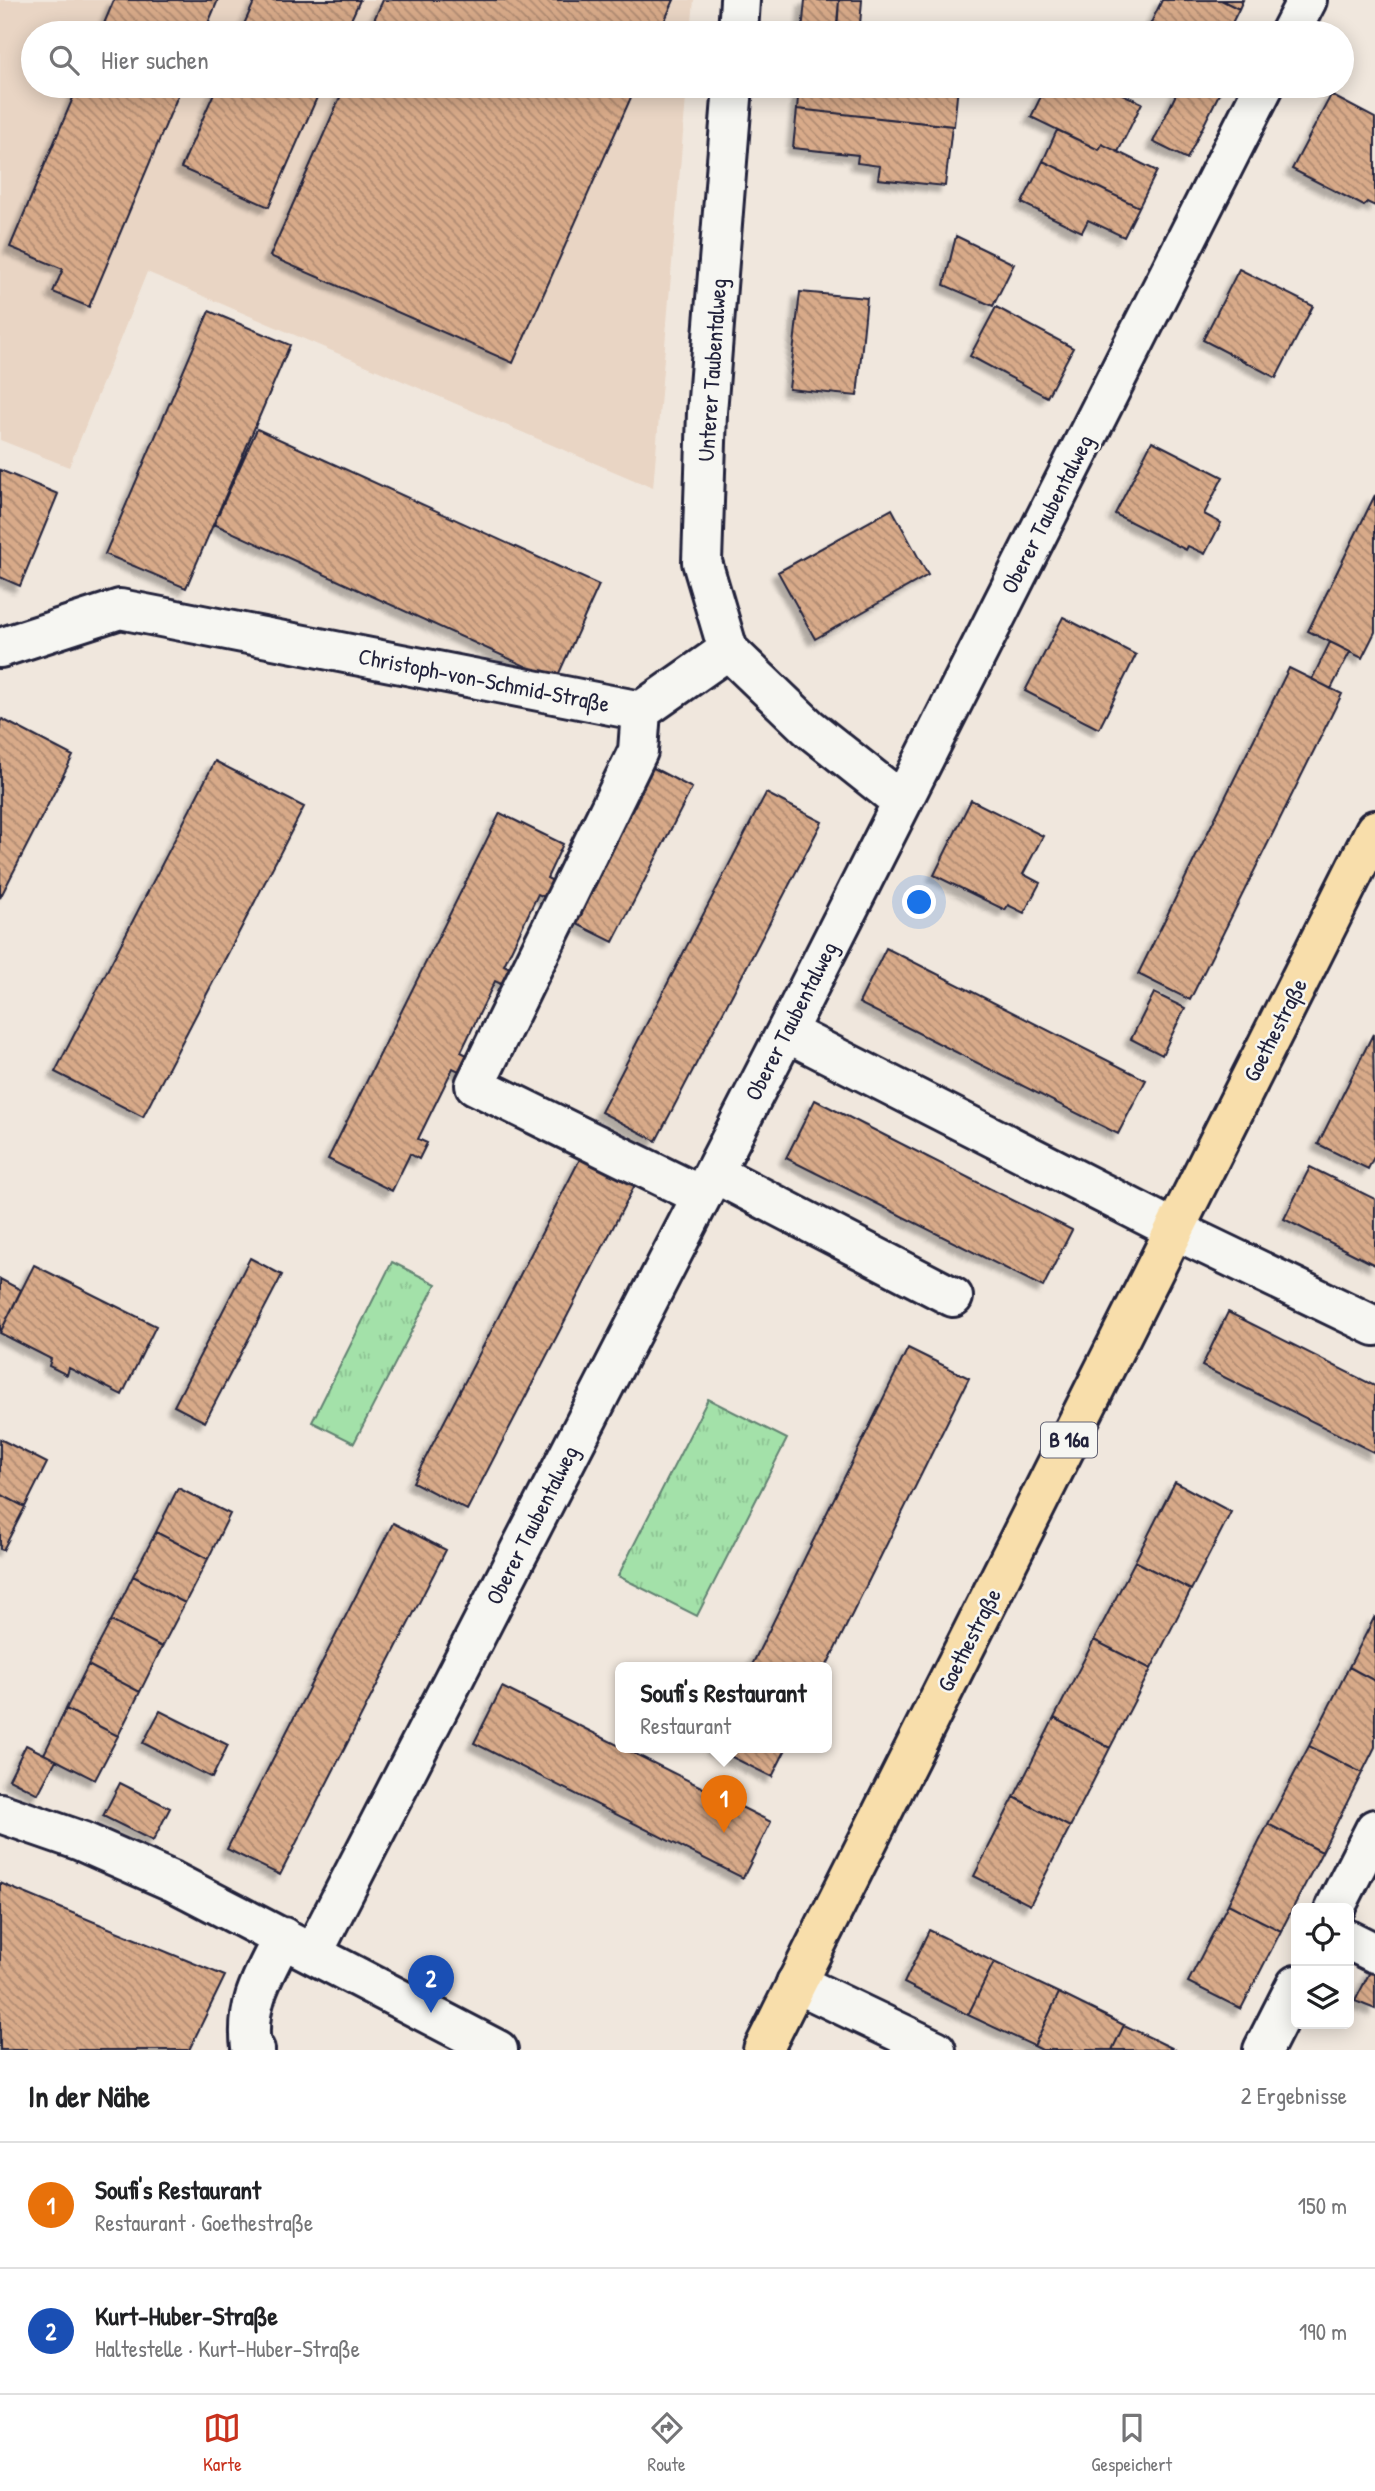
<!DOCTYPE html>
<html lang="de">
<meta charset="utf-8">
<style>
:root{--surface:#fff;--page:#f2f2f2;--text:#202124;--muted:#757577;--line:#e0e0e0;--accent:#c8321e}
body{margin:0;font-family:"Patrick Hand",sans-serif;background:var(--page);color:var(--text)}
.controls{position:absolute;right:21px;bottom:21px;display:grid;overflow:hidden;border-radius:10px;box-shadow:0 4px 18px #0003}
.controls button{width:63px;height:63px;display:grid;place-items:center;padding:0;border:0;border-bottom:2px solid var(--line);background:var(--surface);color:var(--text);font:35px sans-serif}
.you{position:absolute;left:920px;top:903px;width:24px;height:24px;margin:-18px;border:5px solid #fff;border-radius:50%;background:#1a73e8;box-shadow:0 0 0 10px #1a73e833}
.badge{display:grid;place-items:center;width:46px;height:46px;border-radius:50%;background:var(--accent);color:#fff;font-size:23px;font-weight:700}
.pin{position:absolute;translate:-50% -58px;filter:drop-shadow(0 2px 4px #0008)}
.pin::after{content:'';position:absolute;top:37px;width:24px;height:21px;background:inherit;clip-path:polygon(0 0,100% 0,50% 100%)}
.popup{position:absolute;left:615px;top:1662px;width:217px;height:91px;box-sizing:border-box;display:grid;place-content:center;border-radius:10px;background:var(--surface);filter:drop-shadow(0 2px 5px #0005);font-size:23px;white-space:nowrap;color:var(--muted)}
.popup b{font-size:26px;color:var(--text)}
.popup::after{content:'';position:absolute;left:50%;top:100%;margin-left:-14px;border:14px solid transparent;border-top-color:var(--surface)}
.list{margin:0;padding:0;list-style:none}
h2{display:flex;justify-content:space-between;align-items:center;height:91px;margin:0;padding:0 28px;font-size:30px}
h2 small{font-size:23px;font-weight:400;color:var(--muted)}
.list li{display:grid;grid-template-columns:46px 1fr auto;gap:21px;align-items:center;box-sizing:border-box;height:126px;padding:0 28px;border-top:2px solid var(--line)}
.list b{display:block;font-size:26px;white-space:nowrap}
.list p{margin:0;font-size:23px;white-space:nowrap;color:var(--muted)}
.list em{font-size:23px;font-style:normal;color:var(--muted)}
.icon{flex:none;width:38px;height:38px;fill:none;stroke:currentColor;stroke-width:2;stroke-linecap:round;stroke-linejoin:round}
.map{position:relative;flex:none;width:1375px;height:2050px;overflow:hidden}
.search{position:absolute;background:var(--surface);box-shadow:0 4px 18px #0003;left:21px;right:21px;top:21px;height:77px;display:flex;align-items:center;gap:18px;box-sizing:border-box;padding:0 24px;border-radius:38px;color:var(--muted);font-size:26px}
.sheet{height:343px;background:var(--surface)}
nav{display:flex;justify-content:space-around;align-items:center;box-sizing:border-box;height:98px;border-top:2px solid var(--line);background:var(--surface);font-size:19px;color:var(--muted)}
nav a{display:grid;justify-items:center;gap:4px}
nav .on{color:var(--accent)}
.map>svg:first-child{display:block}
.built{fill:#e9d5c4}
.grass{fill:url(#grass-tufts);stroke:#628272;stroke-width:2}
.building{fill:url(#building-back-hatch);stroke:#22223b;stroke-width:2;filter:url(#shadow)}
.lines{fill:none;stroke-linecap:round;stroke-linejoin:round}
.minor-casing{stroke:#22223b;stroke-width:44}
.major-casing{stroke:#22223b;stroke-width:44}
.minor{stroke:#f6f6f2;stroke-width:38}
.major{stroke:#f8deab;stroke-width:38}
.labels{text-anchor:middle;stroke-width:5;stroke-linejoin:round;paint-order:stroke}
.shield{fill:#f6f6f2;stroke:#626272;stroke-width:2}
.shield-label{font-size:21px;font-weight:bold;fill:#22223b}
.street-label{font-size:23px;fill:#22223b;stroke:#f6f6f2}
</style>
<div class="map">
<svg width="1375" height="2050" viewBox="0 0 1375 2050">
<defs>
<pattern id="grass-tufts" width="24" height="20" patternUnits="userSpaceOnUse" patternTransform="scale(1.75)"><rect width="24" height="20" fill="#a3e1a9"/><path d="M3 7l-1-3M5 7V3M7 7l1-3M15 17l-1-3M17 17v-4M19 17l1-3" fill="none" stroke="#8cc192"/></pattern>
<pattern id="building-back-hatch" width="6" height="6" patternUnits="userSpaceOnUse" patternTransform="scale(1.75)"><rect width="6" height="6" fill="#d8aa89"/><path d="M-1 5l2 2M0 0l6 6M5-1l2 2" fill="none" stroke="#af8a71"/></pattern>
<filter id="shadow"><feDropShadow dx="-6" dy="6" stdDeviation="2" flood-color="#0004"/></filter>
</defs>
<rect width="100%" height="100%" fill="#f0e7dd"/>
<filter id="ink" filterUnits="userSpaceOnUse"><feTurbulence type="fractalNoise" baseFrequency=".0143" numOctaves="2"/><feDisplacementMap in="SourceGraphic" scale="14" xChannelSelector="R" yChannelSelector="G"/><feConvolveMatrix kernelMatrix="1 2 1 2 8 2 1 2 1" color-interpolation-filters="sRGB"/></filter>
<g filter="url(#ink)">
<path class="built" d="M 0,0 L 694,0 L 691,33 L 33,33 L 33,86 L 687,86 L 653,488 L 147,272 L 69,467 L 0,440 Z"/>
<path class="grass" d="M 392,1262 L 436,1284 L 354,1443 L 312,1422 Z
M 708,1399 L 787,1439 L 697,1616 L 618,1576 Z"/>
<path class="building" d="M 114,0 L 218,0 L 204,33 L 100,33 Z
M 255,0 L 360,0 L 345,33 L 240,33 Z
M 383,0 L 674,0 L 659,33 L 368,33 Z
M 805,0 L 839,0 L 837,33 L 802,32 Z
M 839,0 L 862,0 L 860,25 L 837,23 Z
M 1162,0 L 1221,0 L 1239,9 L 1227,33 L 1146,33 Z
M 1221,0 L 1243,0 L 1239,9 Z
M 78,86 L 182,86 L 89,307 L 53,292 L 63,269 L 10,247 Z
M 217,86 L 322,86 L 269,207 L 181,168 Z
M 345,86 L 636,86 L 513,363 L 270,256 Z
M 799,86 L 958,86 L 954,126 L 797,109 Z
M 1046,86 L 1105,86 L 1142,103 L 1118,152 L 1102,144 L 1099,150 L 1031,117 Z
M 1180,86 L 1223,86 L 1187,159 L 1153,142 Z
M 1331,95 L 1375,118 L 1375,206 L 1367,202 L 1364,206 L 1292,169 Z
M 797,109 L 952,126 L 945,186 L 878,179 L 880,166 L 857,163 L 858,155 L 793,148 Z
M 1057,130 L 1099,150 L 1102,144 L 1157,171 L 1139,207 L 1043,161 Z
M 1043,161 L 1139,207 L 1124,237 L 1088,220 L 1082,232 L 1022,203 Z
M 956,236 L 1014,264 L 993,306 L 944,285 Z
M 1239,269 L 1313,306 L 1276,378 L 1203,340 Z
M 800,292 L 867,298 L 857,396 L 789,389 Z
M 996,307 L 1073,348 L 1047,397 L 970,356 Z
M 209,311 L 290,345 L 186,588 L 105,554 Z
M 257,429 L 599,585 L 556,680 L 214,524 Z
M 1152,441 L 1223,477 L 1204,514 L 1221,523 L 1205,554 L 1188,546 L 1186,550 L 1115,514 Z
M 0,470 L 58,494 L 20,586 L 0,577 Z
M 1375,495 L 1375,632 L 1362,658 L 1308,631 Z
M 892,509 L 928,575 L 815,639 L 778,572 Z
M 1063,617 L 1136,655 L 1099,729 L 1025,691 Z
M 1330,642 L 1350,652 L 1331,689 L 1312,679 Z
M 1289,668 L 1342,694 L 1190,1000 L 1138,974 Z
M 2,719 L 73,756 L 0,898 L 0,722 Z
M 215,761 L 304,807 L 143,1117 L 55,1072 Z
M 644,763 L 692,788 L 613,942 L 565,918 Z
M 766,793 L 822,822 L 656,1141 L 601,1112 Z
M 971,800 L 1043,836 L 1023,874 L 1040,883 L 1024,913 L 1008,905 L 1005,910 L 934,875 Z
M 500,813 L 563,844 L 547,878 L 557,883 L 549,899 L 538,894 L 504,965 L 514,970 L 505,986 L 495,981 L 461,1052 L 471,1057 L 463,1073 L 453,1068 L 418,1139 L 427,1143 L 419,1159 L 410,1154 L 392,1191 L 328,1159 Z
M 886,948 L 1146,1080 L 1118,1134 L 859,1003 Z
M 1154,993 L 1185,1008 L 1162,1055 L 1131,1039 Z
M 1373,1034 L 1375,1155 L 1368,1169 L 1318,1144 Z
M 815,1100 L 1072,1230 L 1043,1287 L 786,1158 Z
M 582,1155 L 636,1183 L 467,1510 L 413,1482 Z
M 1310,1167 L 1375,1199 L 1375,1265 L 1284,1219 Z
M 250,1258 L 282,1275 L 205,1422 L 174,1406 Z
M 34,1265 L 156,1326 L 122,1395 L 69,1368 L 67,1375 L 49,1366 L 51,1359 L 0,1333 Z
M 0,1279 L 21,1290 L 0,1333 Z
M 1228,1312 L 1375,1386 L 1375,1453 L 1202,1366 Z
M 908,1348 L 969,1378 L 826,1667 L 751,1667 Z
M 0,1439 L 47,1463 L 25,1507 L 0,1494 Z
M 1175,1482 L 1231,1512 L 1191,1590 L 1135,1561 Z
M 178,1488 L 230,1514 L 208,1559 L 156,1532 Z
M 0,1494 L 25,1507 L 3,1550 L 0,1549 Z
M 393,1523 L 446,1550 L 280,1875 L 227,1849 Z
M 156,1532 L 208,1559 L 185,1603 L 133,1576 Z
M 1135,1561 L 1191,1590 L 1151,1669 L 1094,1640 Z
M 133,1576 L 185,1603 L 162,1647 L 111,1621 Z
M 1375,1616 L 1375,1681 L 1349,1667 Z
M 111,1621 L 162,1647 L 140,1692 L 88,1665 Z
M 1094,1640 L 1151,1669 L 1110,1748 L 1054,1718 Z
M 88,1665 L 140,1692 L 118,1736 L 66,1709 Z
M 1349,1667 L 1375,1681 L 1375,1747 L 1362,1773 L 1309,1746 Z
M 502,1687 L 771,1822 L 743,1878 L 474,1743 Z
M 66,1709 L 118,1736 L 95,1780 L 44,1754 Z
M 160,1711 L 228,1745 L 212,1778 L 143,1743 Z
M 1054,1718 L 1110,1748 L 1070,1827 L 1014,1797 Z
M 26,1745 L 56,1760 L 38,1794 L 9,1779 Z
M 1309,1746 L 1362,1773 L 1322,1852 L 1268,1824 Z
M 712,1747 L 787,1747 L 772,1777 Z
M 120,1783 L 170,1808 L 153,1841 L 103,1816 Z
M 1014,1797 L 1070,1827 L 1030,1905 L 974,1876 Z
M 1268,1824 L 1322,1852 L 1281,1931 L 1228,1904 Z
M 0,1883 L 225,1976 L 189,2050 L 0,2050 Z
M 1228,1904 L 1281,1931 L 1241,2009 L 1188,1982 Z
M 929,1930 L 994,1962 L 968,2015 L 904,1983 Z
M 994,1962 L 1059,1993 L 1034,2046 L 968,2015 Z
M 1375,1962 L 1375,2009 L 1355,2001 Z
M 1059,1993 L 1124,2025 L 1112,2050 L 1042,2050 L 1034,2046 Z
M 1124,2025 L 1176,2050 L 1112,2050 Z"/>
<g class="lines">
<g class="minor-casing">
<path id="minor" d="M 738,33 L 740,0
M 1290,33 L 1307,0
M 0,648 L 120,609 L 641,711 L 728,650 L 809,728 L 901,801
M 728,650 L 702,562 L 707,412 L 733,86
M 641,711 L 638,751 L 475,1085 L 702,1196
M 786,1032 L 1175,1230 L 1375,1326
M 714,1173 L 953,1297
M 0,1813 L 81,1841 L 172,1881 L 498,2050
M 1335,1908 L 1375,1829
M 1349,1940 L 1375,1953
M 313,1953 L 786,1032 L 1264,86
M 796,1983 L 936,2050
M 255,2050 L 251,2047 C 245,2003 264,1975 283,1937
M 1263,2050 L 1296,1985"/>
</g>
<g class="major-casing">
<path id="major" d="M 763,2050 L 1375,830"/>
</g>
<use href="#minor" class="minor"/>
<use href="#major" class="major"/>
</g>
</g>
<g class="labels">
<rect class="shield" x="1041" y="1422.5" width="56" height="35" rx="5"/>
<g class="shield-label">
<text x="1069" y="1447">B 16a</text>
</g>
<g class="street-label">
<text transform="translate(712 370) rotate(-86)" y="8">Unterer Taubentalweg</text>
<text transform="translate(1047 514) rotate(-63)" y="8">Oberer Taubentalweg</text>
<text transform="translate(484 680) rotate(11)" y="8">Christoph-von-Schmid-Straße</text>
<text transform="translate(791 1021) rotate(-63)" y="8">Oberer Taubentalweg</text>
<text transform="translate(1275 1030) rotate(-63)" y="8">Goethestraße</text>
<text transform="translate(532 1525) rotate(-63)" y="8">Oberer Taubentalweg</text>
<text transform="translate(969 1640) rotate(-63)" y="8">Goethestraße</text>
</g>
</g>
</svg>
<div class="controls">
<button><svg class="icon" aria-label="locate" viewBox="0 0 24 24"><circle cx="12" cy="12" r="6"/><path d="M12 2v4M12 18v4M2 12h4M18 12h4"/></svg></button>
<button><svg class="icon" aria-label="layers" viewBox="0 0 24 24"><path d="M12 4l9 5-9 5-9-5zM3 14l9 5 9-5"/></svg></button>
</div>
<div class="you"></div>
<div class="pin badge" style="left:724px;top:1833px;background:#e8710a">1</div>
<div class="popup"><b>Soufi's Restaurant</b>Restaurant</div>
<div class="pin badge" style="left:431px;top:2013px;background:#1a4fb4">2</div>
<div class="search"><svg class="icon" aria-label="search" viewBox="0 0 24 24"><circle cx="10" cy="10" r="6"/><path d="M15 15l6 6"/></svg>Hier suchen</div>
</div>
<section class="sheet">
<h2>In der Nähe<small>2 Ergebnisse</small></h2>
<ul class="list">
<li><span class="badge" style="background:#e8710a">1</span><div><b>Soufi's Restaurant</b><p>Restaurant · Goethestraße</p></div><em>150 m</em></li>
<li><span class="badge" style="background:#1a4fb4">2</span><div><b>Kurt-Huber-Straße</b><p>Haltestelle · Kurt-Huber-Straße</p></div><em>190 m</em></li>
</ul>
</section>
<nav>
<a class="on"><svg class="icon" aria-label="map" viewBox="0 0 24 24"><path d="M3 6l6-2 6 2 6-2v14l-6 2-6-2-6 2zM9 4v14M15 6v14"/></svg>Karte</a>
<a><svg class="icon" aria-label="directions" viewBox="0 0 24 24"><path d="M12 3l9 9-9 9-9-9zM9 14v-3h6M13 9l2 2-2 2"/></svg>Route</a>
<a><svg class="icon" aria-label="saved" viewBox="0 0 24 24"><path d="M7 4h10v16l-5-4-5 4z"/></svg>Gespeichert</a>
</nav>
